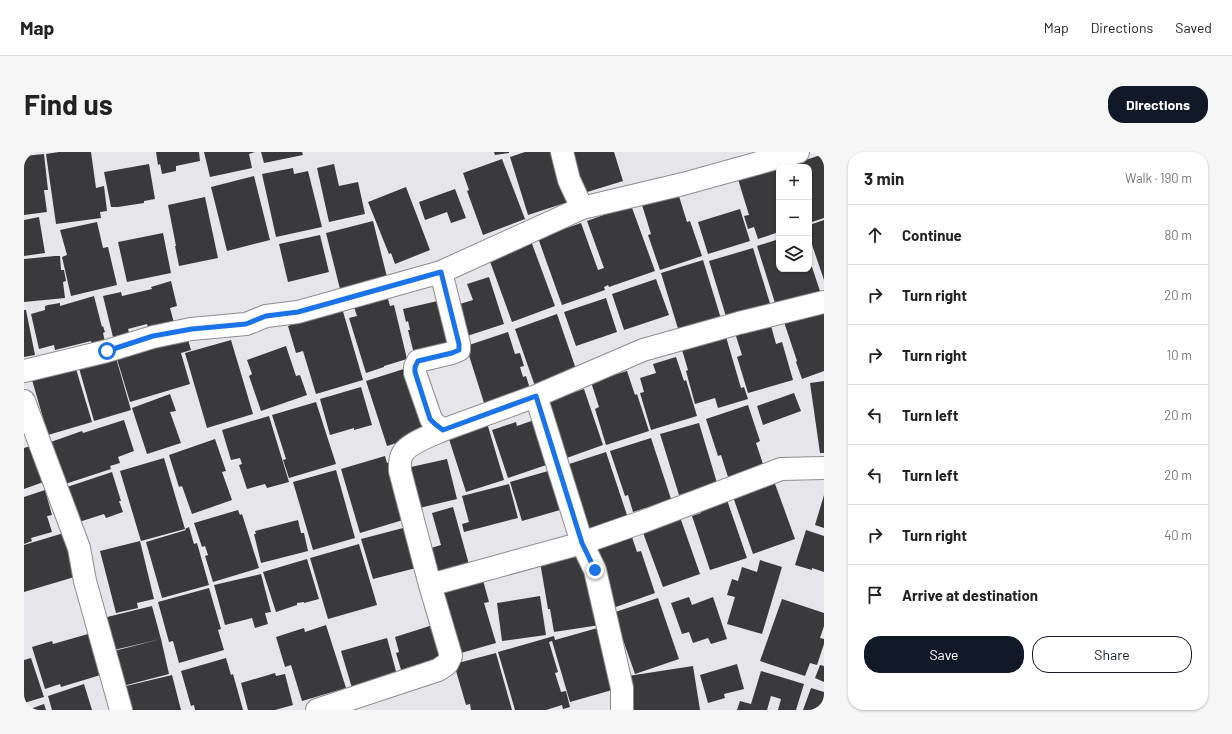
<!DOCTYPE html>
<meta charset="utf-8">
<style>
:root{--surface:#fff;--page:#f6f6f6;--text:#222;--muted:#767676;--line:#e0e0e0;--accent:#111827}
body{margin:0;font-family:Barlow,sans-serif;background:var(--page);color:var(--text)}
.controls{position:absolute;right:12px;top:12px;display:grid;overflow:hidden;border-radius:8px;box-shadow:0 1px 3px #0004}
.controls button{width:36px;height:36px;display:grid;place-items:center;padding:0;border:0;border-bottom:1px solid var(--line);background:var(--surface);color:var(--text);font:20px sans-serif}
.stop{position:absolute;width:12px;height:12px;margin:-9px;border:3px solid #1a73e8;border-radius:50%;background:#fff}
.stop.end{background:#1a73e8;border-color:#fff;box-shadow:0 1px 4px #0008}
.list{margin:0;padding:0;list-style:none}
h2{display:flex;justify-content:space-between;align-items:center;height:52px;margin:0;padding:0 16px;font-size:17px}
h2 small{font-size:13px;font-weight:400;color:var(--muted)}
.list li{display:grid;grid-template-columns:26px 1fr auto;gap:12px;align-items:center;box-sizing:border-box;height:60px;padding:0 16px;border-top:1px solid var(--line)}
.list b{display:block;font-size:15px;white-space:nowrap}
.list em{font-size:13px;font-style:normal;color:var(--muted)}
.actions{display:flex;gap:8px;padding:12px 16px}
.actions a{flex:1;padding:9px 0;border:1px solid var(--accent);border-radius:16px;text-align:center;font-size:14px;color:var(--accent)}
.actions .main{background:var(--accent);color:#fff}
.icon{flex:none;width:22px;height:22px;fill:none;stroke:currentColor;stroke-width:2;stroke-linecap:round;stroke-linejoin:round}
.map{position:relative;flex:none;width:800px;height:558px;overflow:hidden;border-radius:16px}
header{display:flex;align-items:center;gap:24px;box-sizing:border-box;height:56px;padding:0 20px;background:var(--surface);border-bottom:1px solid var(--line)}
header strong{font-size:19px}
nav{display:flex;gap:22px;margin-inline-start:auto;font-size:14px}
.intro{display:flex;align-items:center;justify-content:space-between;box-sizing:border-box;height:96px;padding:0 24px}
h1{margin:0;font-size:28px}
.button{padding:10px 18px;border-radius:16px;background:var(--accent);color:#fff;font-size:14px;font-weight:700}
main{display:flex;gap:24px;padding:0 24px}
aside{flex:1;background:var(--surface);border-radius:16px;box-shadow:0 1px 3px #0004}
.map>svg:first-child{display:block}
.building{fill:#3a3a3d}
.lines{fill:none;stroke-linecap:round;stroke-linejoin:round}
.street-casing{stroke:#8c8d90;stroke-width:24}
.street{stroke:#fff;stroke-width:22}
.route{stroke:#1a73e8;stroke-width:5}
</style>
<header>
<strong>Map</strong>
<nav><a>Map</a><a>Directions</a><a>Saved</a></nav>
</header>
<div class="intro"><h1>Find us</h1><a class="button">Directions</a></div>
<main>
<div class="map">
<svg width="800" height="558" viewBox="0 0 800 558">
<rect width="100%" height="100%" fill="#e6e6ea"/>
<path class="building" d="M 35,0 L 67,0 L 72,36 L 80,34 L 83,59 L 76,60 L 77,66 L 32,72 L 22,2 Z
M 132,0 L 175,0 L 176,9 L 152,14 L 152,19 L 138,22 L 136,12 L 134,13 Z
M 180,0 L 231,0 L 225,2 L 228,16 L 186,25 Z
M 237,0 L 278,0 L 279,3 L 240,11 Z
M 470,0 L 485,0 L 485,1 L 471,3 Z
M 501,0 L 531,0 L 547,49 L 504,63 L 486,5 Z
M 547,0 L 590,0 L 599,29 L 560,41 Z
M 20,2 L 24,38 L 20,38 L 23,60 L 0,63 L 0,4 Z
M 800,2 L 800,66 L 785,71 L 785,15 L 767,15 L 766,13 Z
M 478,7 L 501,67 L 459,83 L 443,39 L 445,38 L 439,21 Z
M 125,12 L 131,47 L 120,49 L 120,51 L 94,55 L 87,55 L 80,20 Z
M 310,12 L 315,34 L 334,30 L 341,62 L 305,70 L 293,16 Z
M 750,12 L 755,26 L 755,80 L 734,87 L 730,75 L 724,77 L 720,64 L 725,63 L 713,24 Z
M 269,16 L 270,22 L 284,19 L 298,75 L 252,85 L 238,22 Z
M 230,24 L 246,88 L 203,99 L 187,35 Z
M 382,35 L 406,98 L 371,112 L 367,101 L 365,102 L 344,50 Z
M 431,37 L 442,66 L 427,71 L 423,60 L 401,68 L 395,50 Z
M 654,41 L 663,70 L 666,69 L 678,104 L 636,118 L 624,83 L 627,82 L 618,53 Z
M 181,45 L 194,106 L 155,114 L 151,94 L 152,94 L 144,53 Z
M 607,53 L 631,119 L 585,135 L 584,133 L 580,135 L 581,138 L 538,153 L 514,86 L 557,71 L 574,118 L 580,116 L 563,69 Z
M 716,57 L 726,89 L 684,102 L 674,70 Z
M 15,65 L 21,101 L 0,104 L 0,68 Z
M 800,68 L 800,128 L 785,84 L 785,73 Z
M 349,69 L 364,129 L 317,141 L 302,81 Z
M 73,70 L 79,96 L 84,95 L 93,133 L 47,144 L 38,105 L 43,103 L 36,78 Z
M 139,81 L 147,121 L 103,130 L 94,90 Z
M 296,83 L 305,120 L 264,130 L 255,92 Z
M 755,87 L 755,117 L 785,117 L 785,106 L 797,142 L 755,155 L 754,150 L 751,151 L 733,94 Z
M 507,89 L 531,154 L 488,170 L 464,104 Z
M 729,96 L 748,158 L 704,171 L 685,109 Z
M 31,104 L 36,104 L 37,118 L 40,118 L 42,129 L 39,130 L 41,146 L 0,150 L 0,107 Z
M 679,108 L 698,170 L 656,183 L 637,121 Z
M 465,125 L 480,172 L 440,185 L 429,154 L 449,148 L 443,132 Z
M 632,127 L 645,163 L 600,178 L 588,142 Z
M 147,129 L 153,154 L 146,156 L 150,171 L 124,176 L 123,172 L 104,177 L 105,181 L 89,185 L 79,144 L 97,140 L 98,144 L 128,137 L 127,135 Z
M 363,143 L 366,154 L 370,153 L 383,207 L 360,214 L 360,215 L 342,221 L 325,166 L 333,164 L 329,152 Z
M 70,144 L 78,175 L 79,174 L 81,180 L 79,181 L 81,190 L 68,193 L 67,189 L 31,198 L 30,193 L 15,197 L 7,162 L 21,158 L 21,154 L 24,153 L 36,151 L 36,154 Z
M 582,146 L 593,180 L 552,194 L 540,160 Z
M 418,148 L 432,193 L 390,202 L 384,178 L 386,178 L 384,169 L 382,170 L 379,157 Z
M 318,156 L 339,228 L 292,242 L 279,199 L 272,201 L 264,174 Z
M 0,158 L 2,158 L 11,203 L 0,205 Z
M 800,161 L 800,219 L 778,227 L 772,210 L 773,209 L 760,170 Z
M 533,162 L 554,223 L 512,237 L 491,177 Z
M 746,170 L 752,192 L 758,190 L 769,228 L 724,241 L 713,205 L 718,203 L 711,181 Z
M 700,178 L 717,236 L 720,235 L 724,247 L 694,256 L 691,246 L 671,252 L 662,219 L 664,218 L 656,191 Z
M 484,180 L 491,202 L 496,201 L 500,214 L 496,215 L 499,225 L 502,224 L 507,240 L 461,254 L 442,194 Z
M 164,188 L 167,198 L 157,201 L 166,232 L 106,250 L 92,204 Z
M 207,188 L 229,262 L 183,276 L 161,201 Z
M 262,194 L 272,224 L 276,223 L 283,243 L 237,259 L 225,224 L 228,222 L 223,208 Z
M 652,205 L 660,229 L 662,228 L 673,264 L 627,278 L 616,241 L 620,240 L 616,226 L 632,221 L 629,212 Z
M 92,206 L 107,258 L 70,269 L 55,216 Z
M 386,215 L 407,280 L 363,294 L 342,229 Z
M 52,217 L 68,270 L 24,283 L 8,228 L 36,221 L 36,222 Z
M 603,219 L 611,243 L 613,242 L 625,279 L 582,293 L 571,257 L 575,255 L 567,230 Z
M 800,229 L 800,301 L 796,301 L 786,231 Z
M 337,235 L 348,273 L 330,278 L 330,276 L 306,283 L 296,247 Z
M 543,237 L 545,242 L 560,237 L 579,293 L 537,308 L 515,247 Z
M 770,241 L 777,259 L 739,273 L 733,254 Z
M 146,242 L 152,259 L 146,260 L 157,291 L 123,302 L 108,256 Z
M 292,250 L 312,312 L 265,326 L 259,308 L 262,307 L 248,263 Z
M 724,253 L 736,289 L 732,291 L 740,315 L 705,328 L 697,303 L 694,304 L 682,267 Z
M 245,264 L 265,330 L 243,336 L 241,332 L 223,337 L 215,313 L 218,312 L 216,306 L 207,308 L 198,278 Z
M 516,266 L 531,310 L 484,326 L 468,278 L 492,270 L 493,274 Z
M 100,268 L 110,299 L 94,305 L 96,311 L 86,314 L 87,317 L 38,333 L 24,291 L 58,279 L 59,281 Z
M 463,271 L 480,328 L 442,340 L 424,284 Z
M 675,271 L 693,331 L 655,343 L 636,282 Z
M 627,286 L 649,353 L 623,361 L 621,356 L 609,360 L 604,343 L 601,344 L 586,299 Z
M 191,287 L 202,319 L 198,320 L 208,348 L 168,362 L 158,334 L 155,335 L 145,303 Z
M 7,294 L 25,328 L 0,337 L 0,296 Z
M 582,300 L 604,366 L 575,375 L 575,373 L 562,378 L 539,314 Z
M 361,304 L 363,311 L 370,309 L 379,368 L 336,381 L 317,317 Z
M 140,306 L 161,377 L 117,389 L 96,319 Z
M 423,307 L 433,347 L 387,358 L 378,317 Z
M 531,317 L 543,356 L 498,369 L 486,330 Z
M 312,318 L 331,386 L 289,398 L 269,330 Z
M 88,320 L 97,349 L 95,349 L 99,360 L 82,366 L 80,362 L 55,370 L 43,335 Z
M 750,329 L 771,387 L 729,402 L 707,339 Z
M 485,332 L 494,366 L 440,380 L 438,372 L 445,370 L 438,344 Z
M 21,338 L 28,363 L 23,364 L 28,380 L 7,386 L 8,389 L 0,392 L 0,345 Z
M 800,343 L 800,376 L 791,373 Z
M 702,345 L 723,406 L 686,418 L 668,364 L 677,361 L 675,354 Z
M 429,355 L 446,416 L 406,427 L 407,396 L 417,393 L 408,361 Z
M 214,358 L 216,363 L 218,362 L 235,416 L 189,430 L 181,404 L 184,403 L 181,394 L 178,395 L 170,371 Z
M 656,365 L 676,422 L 639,435 L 618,378 Z
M 274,368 L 277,381 L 280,381 L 284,399 L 237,411 L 230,382 L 232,382 L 231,379 Z
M 165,375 L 170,392 L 173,391 L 185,433 L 138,446 L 122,390 L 162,378 L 161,377 Z
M 383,375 L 392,416 L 349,427 L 337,387 Z
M 782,378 L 800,384 L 800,420 L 788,416 L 788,418 L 771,413 Z
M 606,379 L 613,400 L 617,399 L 631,441 L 589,456 L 569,392 Z
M 43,380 L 57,423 L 0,440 L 0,393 Z
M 116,389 L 130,447 L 113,451 L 114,456 L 92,461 L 76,399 Z
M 335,392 L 353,453 L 304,467 L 286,406 Z
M 560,404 L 576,473 L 530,480 L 526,457 L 524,457 L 516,410 Z
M 283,407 L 295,447 L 280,451 L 280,450 L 273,451 L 273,453 L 252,460 L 239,420 Z
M 736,408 L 758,415 L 738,482 L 703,472 L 711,445 L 703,443 L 708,427 L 714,429 L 718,415 L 733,420 Z
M 457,421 L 465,450 L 460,451 L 472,491 L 430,503 L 410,437 Z
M 237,422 L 247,460 L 241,461 L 244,472 L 231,476 L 228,466 L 201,473 L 190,433 Z
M 185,436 L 197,477 L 194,478 L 200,498 L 155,511 L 149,489 L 145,490 L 134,450 Z
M 516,444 L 522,483 L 478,489 L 473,451 Z
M 665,445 L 668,453 L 689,445 L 703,487 L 687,492 L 684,486 L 669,491 L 665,480 L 658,482 L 647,451 Z
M 634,446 L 655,507 L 611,522 L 599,488 L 594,489 L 585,462 Z
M 758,447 L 800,461 L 800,474 L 796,486 L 800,487 L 800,492 L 793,513 L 786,511 L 781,524 L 736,509 Z
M 128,454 L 137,487 L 90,498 L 79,466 Z
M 412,472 L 423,508 L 378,521 L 372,501 L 375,500 L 371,485 Z
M 302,473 L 322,536 L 278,549 L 267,513 L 261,515 L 252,485 L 280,476 L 281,480 Z
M 577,475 L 595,536 L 546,550 L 528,489 L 525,490 L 534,520 L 531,521 L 537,540 L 542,539 L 546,555 L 539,557 L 538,553 L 522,558 L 491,558 L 474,500 L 530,484 L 531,488 Z
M 71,480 L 83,521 L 37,535 L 36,532 L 21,537 L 8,495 L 28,489 L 29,492 Z
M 363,486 L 373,523 L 328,536 L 317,499 Z
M 137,487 L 145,522 L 99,534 L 90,499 Z
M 472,501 L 488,558 L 447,558 L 446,552 L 442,553 L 430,512 Z
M 7,506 L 20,545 L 0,551 L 0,508 Z
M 202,506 L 207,523 L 209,522 L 219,558 L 171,558 L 170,553 L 167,554 L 157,519 Z
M 713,512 L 720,537 L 700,542 L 701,546 L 684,551 L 676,523 Z
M 796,513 L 800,514 L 800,530 L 791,526 Z
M 669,514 L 676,558 L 602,558 L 604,524 Z
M 737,519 L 780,532 L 772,558 L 754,558 L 757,547 L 747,544 L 743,558 L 713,558 L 716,549 L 727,552 Z
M 251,521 L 252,524 L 261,522 L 269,553 L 251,558 L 224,558 L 217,531 Z
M 148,523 L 157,558 L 108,558 L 102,534 Z
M 60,532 L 68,558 L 28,558 L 24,544 Z
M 787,536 L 800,540 L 800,558 L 779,558 Z
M 20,552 L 22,558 L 3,558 Z"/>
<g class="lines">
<g class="street-casing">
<path id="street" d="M 538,0 L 545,28 L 558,56
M 417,120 L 435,192 L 435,198 L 428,201 L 394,209 L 391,215 L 391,221 L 407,267 L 411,272 L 419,278 L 512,244 L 619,198 L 715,171 L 800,150
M 0,219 L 83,199 L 129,185 L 167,177 L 222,172 L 242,164 L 274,160 L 417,120 L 558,56 L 659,32 L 774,0
M 512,244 L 558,391 L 618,370 L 757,317 L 800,316
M 0,249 L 55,396 L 61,429 L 97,558
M 406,433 L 558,391 L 571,418 L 598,536 L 598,558
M 293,558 L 414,518 L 423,512 L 427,504 L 406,433 L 376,319 C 376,313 375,307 379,301 C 385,291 408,283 419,278"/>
</g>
<use href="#street" class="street"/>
</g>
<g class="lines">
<path class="route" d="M 83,199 L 129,184 L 168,177 L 222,172 L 242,164 L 274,160 L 417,120 L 435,192 L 435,198 L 428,201 L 394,209 L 391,215 L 391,220 L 406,267 L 411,272 L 419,278 L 512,244 L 558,391 L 571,418"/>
</g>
</svg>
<div class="controls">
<button>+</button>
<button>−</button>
<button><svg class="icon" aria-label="layers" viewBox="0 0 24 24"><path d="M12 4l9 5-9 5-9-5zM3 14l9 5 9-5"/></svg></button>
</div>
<div class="stop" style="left:83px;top:199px"></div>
<div class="stop end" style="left:571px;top:418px"></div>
</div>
<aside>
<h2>3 min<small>Walk · 190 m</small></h2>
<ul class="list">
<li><svg class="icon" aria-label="ahead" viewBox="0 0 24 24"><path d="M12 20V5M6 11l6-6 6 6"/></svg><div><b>Continue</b></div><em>80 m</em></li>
<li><svg class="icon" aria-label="right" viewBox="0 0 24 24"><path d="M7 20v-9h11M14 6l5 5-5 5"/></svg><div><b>Turn right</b></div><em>20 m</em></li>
<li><svg class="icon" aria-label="right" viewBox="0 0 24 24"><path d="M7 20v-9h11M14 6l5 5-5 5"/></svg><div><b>Turn right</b></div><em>10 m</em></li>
<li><svg class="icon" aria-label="left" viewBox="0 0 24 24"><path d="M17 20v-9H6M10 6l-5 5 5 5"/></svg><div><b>Turn left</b></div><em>20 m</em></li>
<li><svg class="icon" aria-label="left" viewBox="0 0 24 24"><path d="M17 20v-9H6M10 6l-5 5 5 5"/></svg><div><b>Turn left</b></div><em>20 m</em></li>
<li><svg class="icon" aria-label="right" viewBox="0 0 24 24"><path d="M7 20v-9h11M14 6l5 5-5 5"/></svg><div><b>Turn right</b></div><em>40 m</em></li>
<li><svg class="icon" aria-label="arrive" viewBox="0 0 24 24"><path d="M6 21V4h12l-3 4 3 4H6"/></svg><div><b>Arrive at destination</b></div></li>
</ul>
<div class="actions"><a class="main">Save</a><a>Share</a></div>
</aside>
</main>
